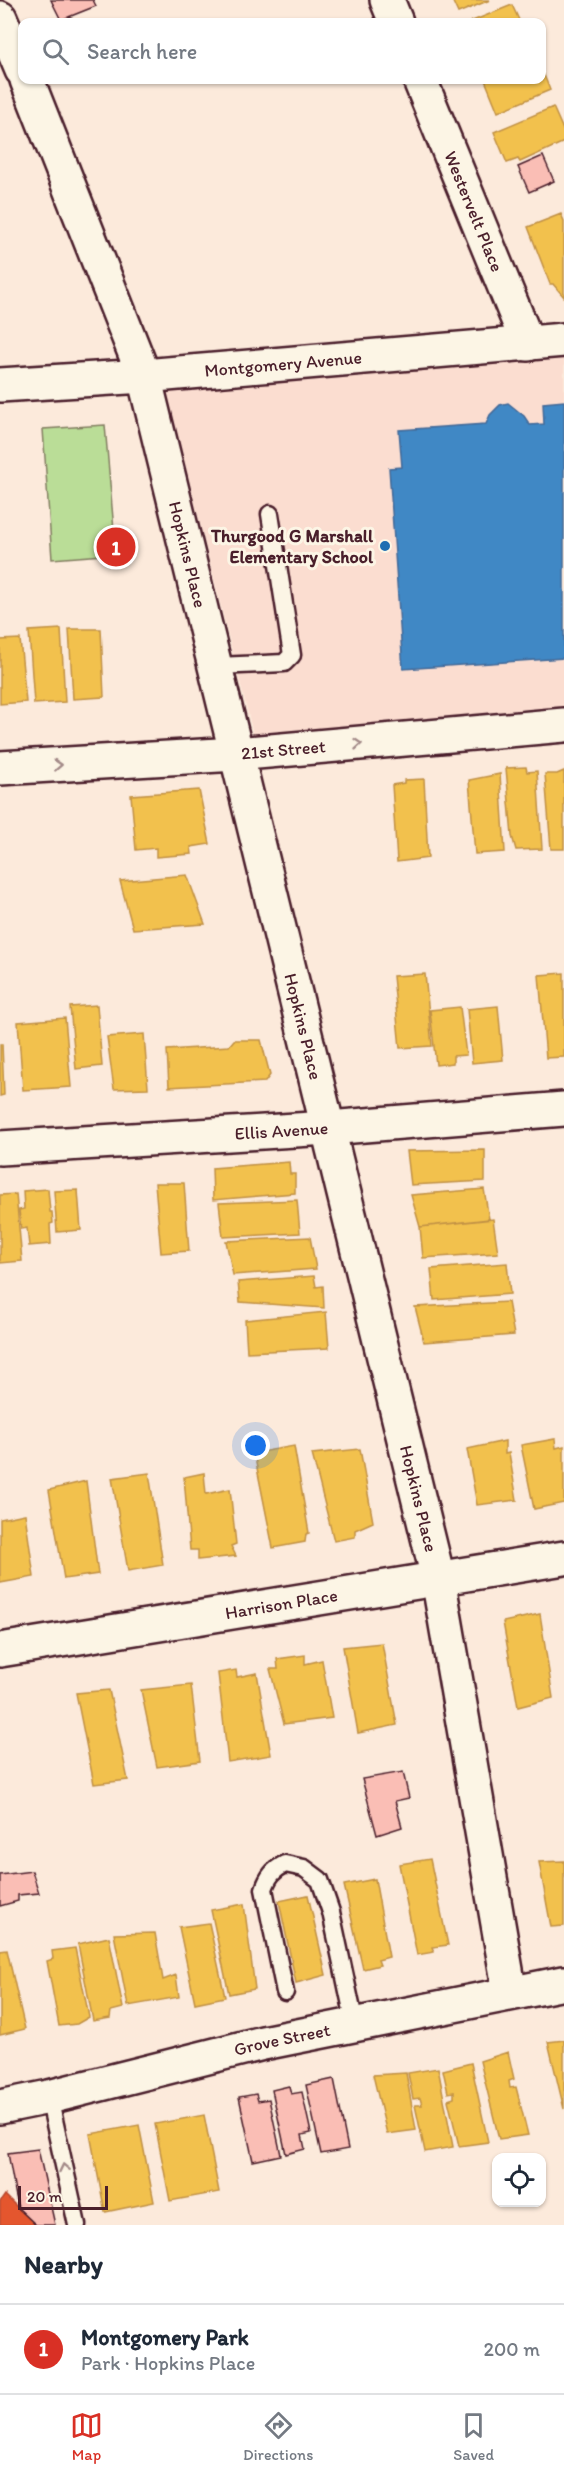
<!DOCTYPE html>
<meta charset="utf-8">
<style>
:root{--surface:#fff;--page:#f6f6f7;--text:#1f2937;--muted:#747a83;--line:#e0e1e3;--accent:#d93025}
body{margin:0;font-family:Itim,sans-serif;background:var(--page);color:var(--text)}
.controls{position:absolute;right:18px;bottom:18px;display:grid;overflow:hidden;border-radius:12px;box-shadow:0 2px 4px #0004}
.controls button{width:54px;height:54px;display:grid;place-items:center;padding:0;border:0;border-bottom:2px solid var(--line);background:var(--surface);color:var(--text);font:30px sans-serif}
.scale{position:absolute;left:18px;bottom:15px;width:90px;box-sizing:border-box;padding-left:6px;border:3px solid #4a1f2b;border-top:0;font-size:16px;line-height:21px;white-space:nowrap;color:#4a1f2b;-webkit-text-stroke:4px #fcf5e5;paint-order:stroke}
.you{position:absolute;left:256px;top:1446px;width:21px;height:21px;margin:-15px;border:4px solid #fff;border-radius:50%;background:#1a73e8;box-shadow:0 0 0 9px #1a73e833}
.badge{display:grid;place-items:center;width:39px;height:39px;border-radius:50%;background:var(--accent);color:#fff;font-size:20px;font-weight:700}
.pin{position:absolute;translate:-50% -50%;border:3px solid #fff;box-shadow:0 2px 6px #0006}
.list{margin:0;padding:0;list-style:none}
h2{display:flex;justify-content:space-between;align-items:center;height:78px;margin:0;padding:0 24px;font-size:26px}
h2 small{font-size:20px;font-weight:400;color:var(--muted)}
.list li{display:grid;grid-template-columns:39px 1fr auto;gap:18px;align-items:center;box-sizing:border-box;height:90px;padding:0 24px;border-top:2px solid var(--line)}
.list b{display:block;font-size:22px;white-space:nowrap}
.list p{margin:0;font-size:20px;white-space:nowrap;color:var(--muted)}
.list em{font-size:20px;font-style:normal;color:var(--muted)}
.icon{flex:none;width:33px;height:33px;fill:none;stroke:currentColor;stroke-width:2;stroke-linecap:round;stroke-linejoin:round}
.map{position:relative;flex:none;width:564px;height:2225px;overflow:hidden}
.search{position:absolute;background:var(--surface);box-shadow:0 2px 4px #0004;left:18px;right:18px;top:18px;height:66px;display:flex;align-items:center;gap:15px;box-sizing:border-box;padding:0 21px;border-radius:12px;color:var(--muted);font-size:22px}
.sheet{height:168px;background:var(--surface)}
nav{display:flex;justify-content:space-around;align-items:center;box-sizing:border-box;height:84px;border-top:2px solid var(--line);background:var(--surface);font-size:16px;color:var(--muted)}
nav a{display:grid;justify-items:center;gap:3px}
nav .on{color:var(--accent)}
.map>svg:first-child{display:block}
.built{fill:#fbddd0}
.green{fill:#badd97;stroke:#827e61;stroke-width:1.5}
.homes{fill:#f2c14e;stroke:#c09044;stroke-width:1.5}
.shops{fill:#e4572e;stroke:#b6462d;stroke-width:1.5}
.schools{fill:#3f88c5;stroke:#426897;stroke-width:1.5}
.building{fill:#fabeb5;stroke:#4a1f2b;stroke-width:1.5}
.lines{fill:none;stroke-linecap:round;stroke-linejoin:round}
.service-casing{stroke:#4a1f2b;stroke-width:21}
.minor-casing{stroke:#4a1f2b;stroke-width:38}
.secondary-casing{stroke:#4a1f2b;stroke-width:38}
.service{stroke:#fcf5e5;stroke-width:16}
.minor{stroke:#fcf5e5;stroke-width:33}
.secondary{stroke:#fcf5e5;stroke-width:33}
.oneway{stroke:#a38a88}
.poi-dot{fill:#1f6fb2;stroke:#fcf5e5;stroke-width:2}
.labels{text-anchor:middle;stroke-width:6;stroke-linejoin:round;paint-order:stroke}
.street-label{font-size:18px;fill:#4a1f2b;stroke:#fcf5e5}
.poi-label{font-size:18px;font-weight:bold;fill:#4a1f2b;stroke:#fcf5e5;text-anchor:end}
</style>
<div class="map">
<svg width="564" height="2225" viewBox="0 0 564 2225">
<rect width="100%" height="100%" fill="#fceadb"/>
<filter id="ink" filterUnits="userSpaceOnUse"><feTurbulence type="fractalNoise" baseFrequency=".0167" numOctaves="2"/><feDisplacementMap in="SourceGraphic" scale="12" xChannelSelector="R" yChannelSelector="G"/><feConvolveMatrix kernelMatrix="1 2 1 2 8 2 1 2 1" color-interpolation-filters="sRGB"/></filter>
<g filter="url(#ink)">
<path class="built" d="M 564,353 L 564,709 L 254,737 L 164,382 Z"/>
<path class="green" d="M 105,425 L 116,554 L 52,559 L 43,429 Z"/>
<path class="homes" d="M 452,0 L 490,0 L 458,13 Z
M 512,5 L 520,22 L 470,22 Z
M 542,70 L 550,90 L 498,112 L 485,80 L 542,80 Z
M 553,107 L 564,132 L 564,142 L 520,162 L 518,159 L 507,163 L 494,132 Z
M 561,214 L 564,221 L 564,297 L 553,284 L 550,284 L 528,227 Z
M 61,629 L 65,702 L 34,704 L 29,631 Z
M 69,629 L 101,629 L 104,697 L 73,699 Z
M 20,639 L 26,702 L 0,704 L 0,640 Z
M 526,767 L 527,772 L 537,771 L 542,849 L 516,850 L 512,836 L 506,768 Z
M 564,771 L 564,849 L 551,849 L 545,774 L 557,774 Z
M 500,774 L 505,852 L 475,854 L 469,780 Z
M 424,779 L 428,858 L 397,862 L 392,785 L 404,783 L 404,780 Z
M 199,790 L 210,844 L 191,847 L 192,854 L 156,857 L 156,848 L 136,850 L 131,795 Z
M 187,875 L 205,924 L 133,929 L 120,881 Z
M 564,973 L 564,1057 L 546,1058 L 539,975 Z
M 425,974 L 432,1046 L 400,1048 L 393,976 Z
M 97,1005 L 102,1066 L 76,1069 L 70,1007 Z
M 498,1006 L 503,1060 L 472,1063 L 467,1009 Z
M 460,1007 L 466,1055 L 453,1056 L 453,1063 L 436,1065 L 430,1010 Z
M 65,1018 L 71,1087 L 23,1090 L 18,1022 Z
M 144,1034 L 148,1088 L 114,1089 L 107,1037 Z
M 234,1040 L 261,1040 L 270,1075 L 265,1082 L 169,1087 L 167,1050 L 229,1046 Z
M 0,1044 L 2,1044 L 4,1095 L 0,1096 Z
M 485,1150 L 485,1181 L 411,1185 L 407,1151 Z
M 289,1162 L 290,1174 L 295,1174 L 295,1193 L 213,1200 L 212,1168 Z
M 155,1183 L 184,1183 L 189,1251 L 161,1253 Z
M 48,1189 L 50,1212 L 52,1212 L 53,1223 L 50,1224 L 51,1244 L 29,1246 L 27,1228 L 21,1229 L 19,1210 L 24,1209 L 23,1191 Z
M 484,1189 L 489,1219 L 420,1227 L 411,1195 Z
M 78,1190 L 81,1230 L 57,1232 L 54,1191 Z
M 16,1194 L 22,1261 L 0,1263 L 0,1195 Z
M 297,1200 L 300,1233 L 223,1237 L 219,1203 Z
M 493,1219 L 498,1253 L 423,1258 L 420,1227 Z
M 310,1237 L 316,1269 L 233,1275 L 226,1241 Z
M 507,1263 L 510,1294 L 434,1300 L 431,1269 Z
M 314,1276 L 316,1287 L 323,1286 L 324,1308 L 240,1302 L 238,1282 Z
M 508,1302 L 514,1335 L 424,1342 L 415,1307 Z
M 326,1312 L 329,1348 L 247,1352 L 245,1320 Z
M 555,1439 L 556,1448 L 564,1446 L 564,1503 L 534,1509 L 521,1445 Z
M 505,1441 L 505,1454 L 509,1453 L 517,1500 L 477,1505 L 467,1449 Z
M 294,1446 L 309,1533 L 306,1534 L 305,1542 L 273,1548 L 254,1453 Z
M 360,1449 L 373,1522 L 355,1530 L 355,1537 L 334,1541 L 312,1454 Z
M 149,1473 L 163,1565 L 128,1571 L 112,1478 Z
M 204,1473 L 206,1494 L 230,1489 L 236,1544 L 231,1546 L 236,1556 L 198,1560 L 198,1550 L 190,1550 L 184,1477 Z
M 86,1481 L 98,1574 L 64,1579 L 49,1490 Z
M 25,1514 L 34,1577 L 0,1583 L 0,1519 Z
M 540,1614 L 553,1698 L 518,1707 L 503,1622 Z
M 382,1643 L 397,1725 L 358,1733 L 343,1647 Z
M 305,1655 L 305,1664 L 322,1660 L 332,1718 L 284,1724 L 270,1669 L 278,1669 L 277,1659 Z
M 236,1670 L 237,1677 L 257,1673 L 271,1755 L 228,1762 L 218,1673 Z
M 191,1685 L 200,1761 L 157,1767 L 141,1690 Z
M 109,1690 L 128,1780 L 94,1784 L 76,1693 Z
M 430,1859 L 448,1945 L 432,1947 L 434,1952 L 417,1955 L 399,1864 Z
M 564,1861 L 564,1926 L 551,1927 L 539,1862 Z
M 375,1879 L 389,1957 L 378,1960 L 380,1965 L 363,1969 L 344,1885 Z
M 308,1895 L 326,1975 L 296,1983 L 279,1901 Z
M 244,1904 L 255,1989 L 229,1994 L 211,1910 Z
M 209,1923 L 225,1997 L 195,2003 L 179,1927 Z
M 155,1933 L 163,1980 L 176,1975 L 179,1997 L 128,2006 L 114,1934 Z
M 109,1937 L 123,2008 L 111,2011 L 110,2018 L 93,2021 L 78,1944 Z
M 75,1948 L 89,2017 L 77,2024 L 59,2026 L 47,1961 L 53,1959 L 52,1951 Z
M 7,1950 L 25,2029 L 0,2035 L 0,1951 Z
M 564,2040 L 564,2109 L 548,2042 Z
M 508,2052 L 514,2079 L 509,2081 L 510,2088 L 516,2087 L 528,2135 L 499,2139 L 480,2061 Z
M 471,2063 L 488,2142 L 459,2146 L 448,2100 L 454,2098 L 454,2092 L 448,2093 L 443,2070 Z
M 438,2068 L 453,2147 L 425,2152 L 415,2105 L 422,2105 L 420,2098 L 413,2099 L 408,2073 Z
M 406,2073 L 416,2130 L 387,2134 L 373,2075 Z
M 204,2115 L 219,2192 L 170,2201 L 155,2124 Z
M 139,2125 L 154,2202 L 105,2212 L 90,2134 Z"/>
<path class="shops" d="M 5,2195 L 18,2208 L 36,2225 L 0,2225 L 0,2202 Z"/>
<path class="schools" d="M 564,401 L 564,658 L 403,669 L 389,468 L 402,467 L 399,430 L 486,424 L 490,415 L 500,405 L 508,403 L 524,416 L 530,425 L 544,424 L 543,403 Z"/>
<path class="building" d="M 51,0 L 93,0 L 96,6 L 61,20 Z
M 543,156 L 554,181 L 529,192 L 518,167 Z
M 403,1772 L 409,1798 L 395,1801 L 402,1827 L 377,1835 L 362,1779 Z
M 32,1871 L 39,1893 L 18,1895 L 18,1901 L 0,1906 L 0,1875 Z
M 334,2079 L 348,2149 L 321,2154 L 306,2085 Z
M 289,2086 L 291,2094 L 302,2092 L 311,2133 L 302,2135 L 305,2149 L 286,2154 L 272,2090 Z
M 256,2094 L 258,2101 L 269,2099 L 281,2155 L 253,2161 L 239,2097 Z
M 38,2149 L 55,2225 L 36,2225 L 18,2208 L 8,2153 Z"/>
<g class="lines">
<g class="service-casing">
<path id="service" d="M 217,666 L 284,663 L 292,655 L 270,514
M 285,1992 L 264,1889 C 268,1877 273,1870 285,1864 L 304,1868 L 320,1880 L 331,1912 L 355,2024
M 49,2097 L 77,2225"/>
</g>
<g class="minor-casing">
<g id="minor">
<path d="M 387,0 L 396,22"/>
<path d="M 0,18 L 22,70"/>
<path id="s1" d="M 27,80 L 144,376 L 438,1578 L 510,1993"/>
<path id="s2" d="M 420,80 L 528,344"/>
<path id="s3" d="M 0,385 L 144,376 L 564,340"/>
<path id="s4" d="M 0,768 L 236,754 L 564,725"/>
<path id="s5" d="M 0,1148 L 328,1128 L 564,1109"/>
<path id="s6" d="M 0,1650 L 564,1558"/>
</g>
</g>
<g class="secondary-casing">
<g id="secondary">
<path id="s7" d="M 0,2107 L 49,2097 L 263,2043 L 564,1983"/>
</g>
</g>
<use href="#service" class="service"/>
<use href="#minor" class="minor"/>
<use href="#secondary" class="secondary"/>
</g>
<defs><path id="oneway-chevron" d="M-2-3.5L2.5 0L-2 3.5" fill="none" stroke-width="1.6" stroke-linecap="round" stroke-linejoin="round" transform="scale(1.5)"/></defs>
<g class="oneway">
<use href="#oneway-chevron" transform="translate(358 744) rotate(-5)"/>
<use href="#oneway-chevron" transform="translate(58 765) rotate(-3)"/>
<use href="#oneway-chevron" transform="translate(64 2168) rotate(-102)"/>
</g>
</g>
<circle class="poi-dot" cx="385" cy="546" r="6"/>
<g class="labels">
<g class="street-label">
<text dy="6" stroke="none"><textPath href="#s2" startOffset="142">Westervelt Place</textPath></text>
<text dy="6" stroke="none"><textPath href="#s3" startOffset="284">Montgomery Avenue</textPath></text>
<text dy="6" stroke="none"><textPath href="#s1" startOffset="502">Hopkins Place</textPath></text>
<text dy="6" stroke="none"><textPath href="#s4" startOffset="284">21st Street</textPath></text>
<text dy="6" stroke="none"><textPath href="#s1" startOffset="988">Hopkins Place</textPath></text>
<text dy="6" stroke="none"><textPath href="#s5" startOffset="282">Ellis Avenue</textPath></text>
<text dy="6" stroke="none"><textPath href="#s1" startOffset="1474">Hopkins Place</textPath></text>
<text dy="6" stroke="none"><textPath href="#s6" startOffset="285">Harrison Place</textPath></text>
<text dy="6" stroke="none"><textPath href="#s7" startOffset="290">Grove Street</textPath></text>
</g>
<g class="poi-label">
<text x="373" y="542">Thurgood G Marshall<tspan x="373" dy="21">Elementary School</tspan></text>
</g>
</g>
</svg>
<div class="controls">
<button><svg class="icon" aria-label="locate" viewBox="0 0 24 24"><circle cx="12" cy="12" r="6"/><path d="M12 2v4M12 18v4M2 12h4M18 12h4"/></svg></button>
</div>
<div class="scale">20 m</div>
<div class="you"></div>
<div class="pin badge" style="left:116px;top:547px">1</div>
<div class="search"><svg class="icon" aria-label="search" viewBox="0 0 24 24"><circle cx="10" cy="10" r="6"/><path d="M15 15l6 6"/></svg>Search here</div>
</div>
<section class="sheet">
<h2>Nearby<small></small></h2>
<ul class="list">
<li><span class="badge">1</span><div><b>Montgomery Park</b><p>Park · Hopkins Place</p></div><em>200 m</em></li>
</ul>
</section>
<nav>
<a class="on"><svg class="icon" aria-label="map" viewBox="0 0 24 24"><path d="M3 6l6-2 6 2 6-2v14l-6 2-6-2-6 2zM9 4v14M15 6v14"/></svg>Map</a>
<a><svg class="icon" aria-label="directions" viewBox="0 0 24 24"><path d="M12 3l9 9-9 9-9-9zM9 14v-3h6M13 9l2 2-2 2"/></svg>Directions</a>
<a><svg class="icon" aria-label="saved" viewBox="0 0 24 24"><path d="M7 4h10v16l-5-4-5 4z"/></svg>Saved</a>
</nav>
